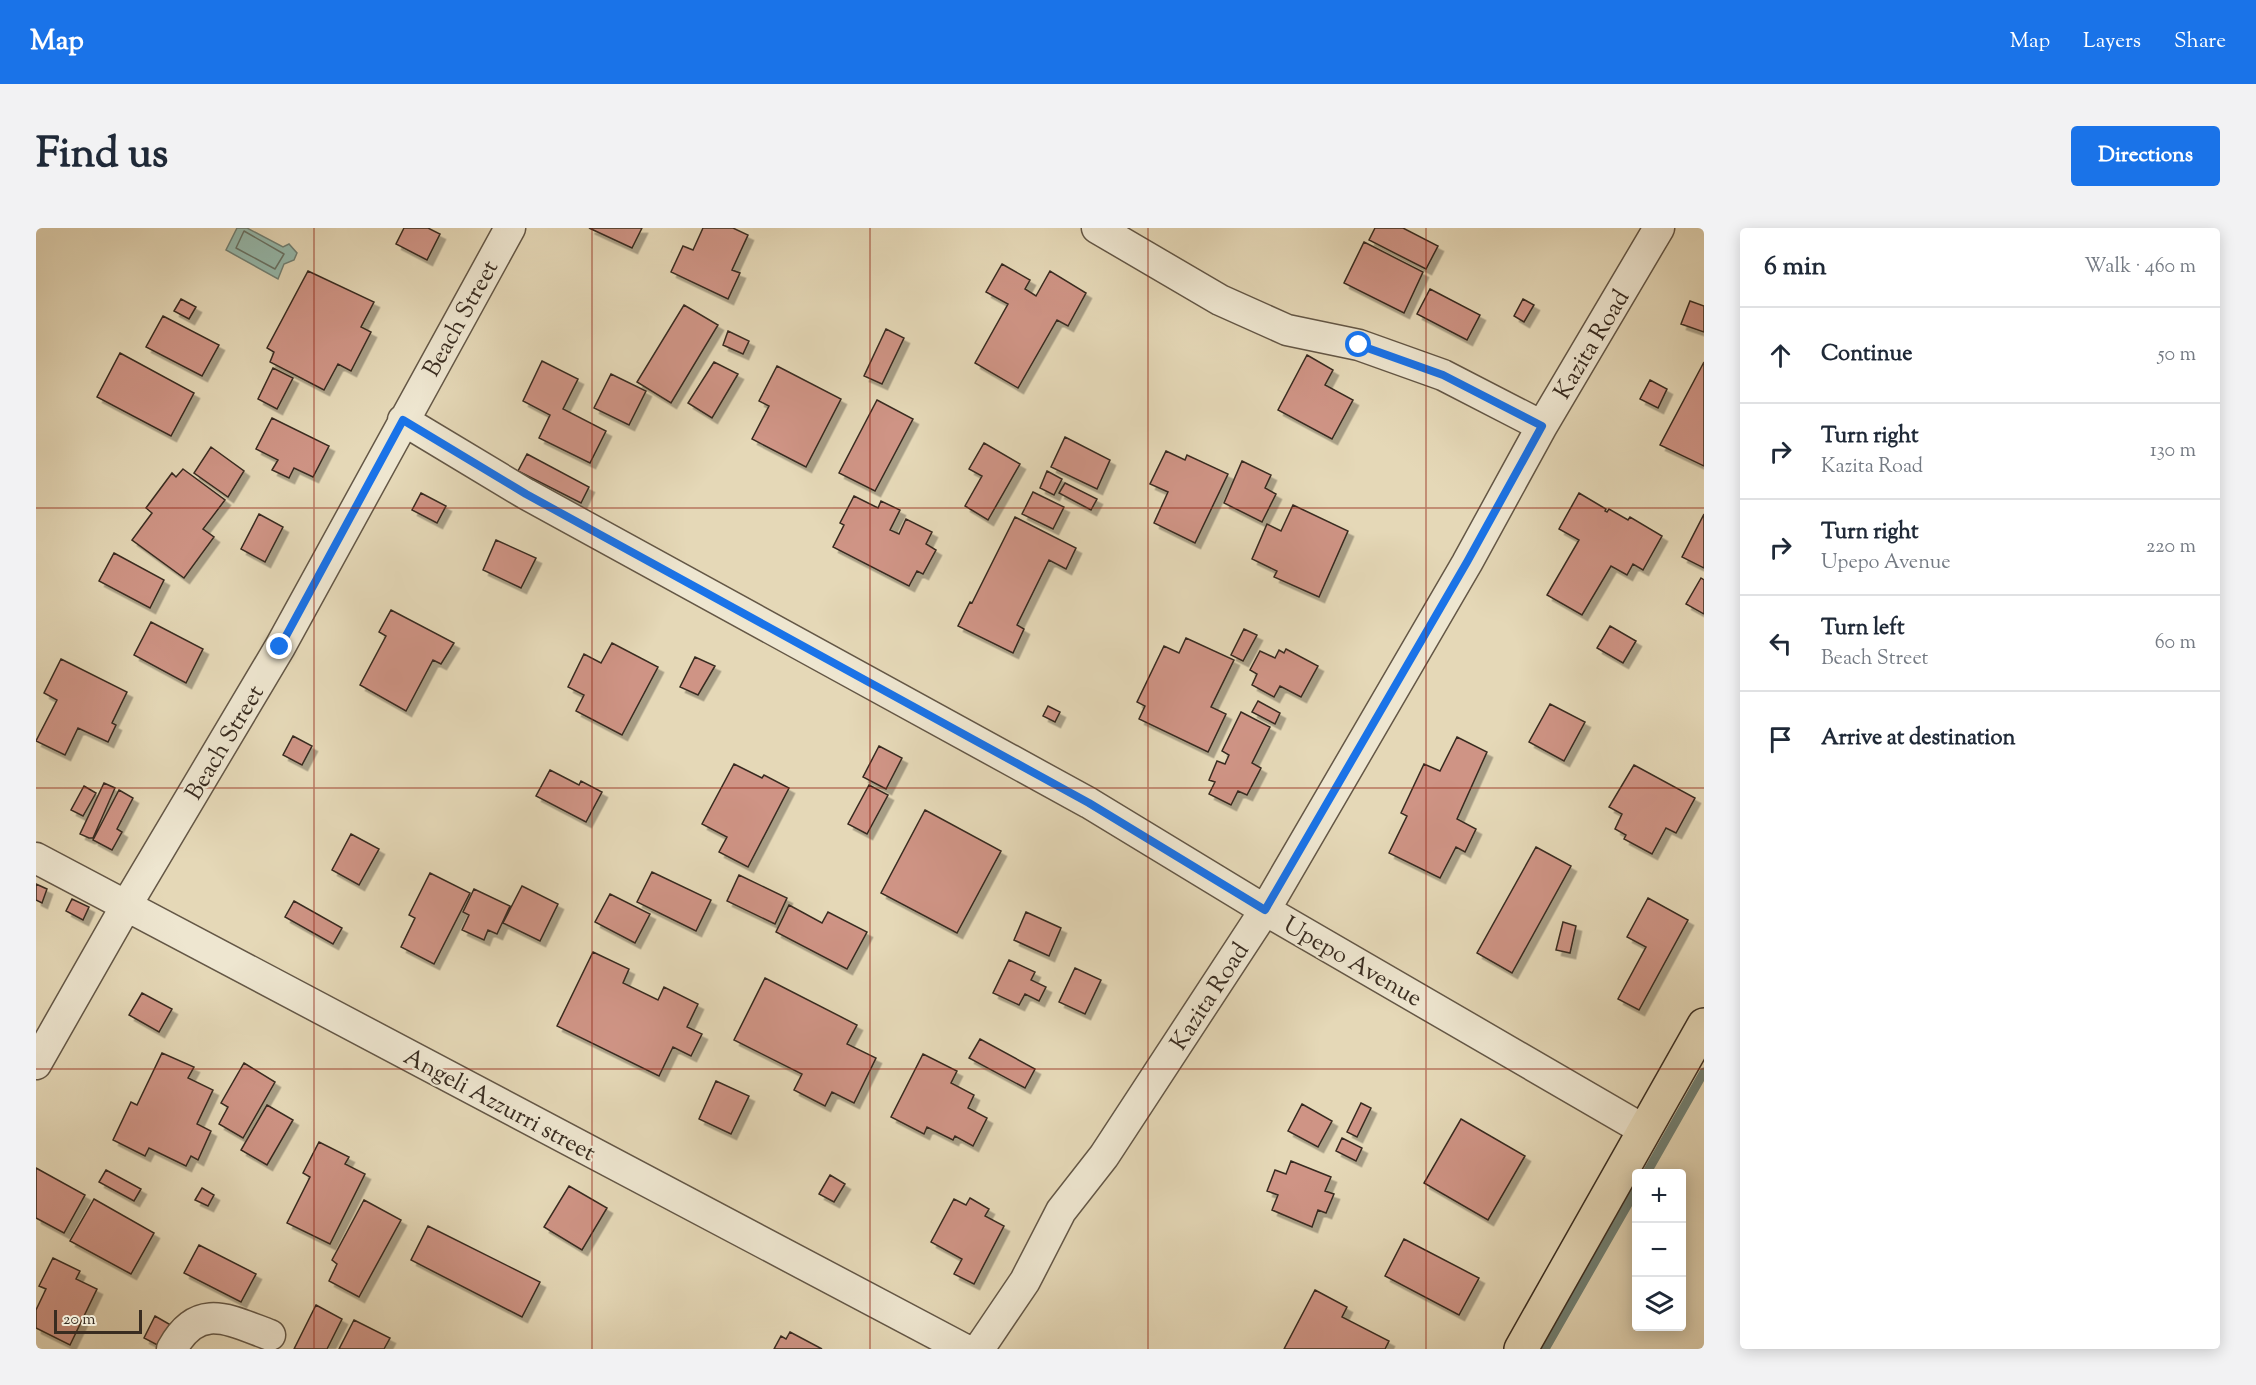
<!DOCTYPE html>
<meta charset="utf-8">
<style>
:root{--surface:#fff;--page:#f2f2f3;--text:#1f2937;--muted:#747a83;--line:#e0e1e3;--accent:#1a73e8}
body{margin:0;font-family:"Sorts Mill Goudy",serif;background:var(--page);color:var(--text)}
.controls{position:absolute;right:18px;bottom:18px;display:grid;overflow:hidden;border-radius:6px;box-shadow:0 3px 15px #0003}
.controls button{width:54px;height:54px;display:grid;place-items:center;padding:0;border:0;border-bottom:2px solid var(--line);background:var(--surface);color:var(--text);font:30px sans-serif}
.scale{position:absolute;left:18px;bottom:15px;width:88px;box-sizing:border-box;padding-left:6px;border:3px solid #392c20;border-top:0;font-size:16px;line-height:21px;white-space:nowrap;color:#392c20;-webkit-text-stroke:4px #eee6d0;paint-order:stroke}
.stop{position:absolute;width:18px;height:18px;margin:-14px;border:4px solid #1a73e8;border-radius:50%;background:#fff}
.stop.end{background:#1a73e8;border-color:#fff;box-shadow:0 2px 6px #0008}
.list{margin:0;padding:0;list-style:none}
h2{display:flex;justify-content:space-between;align-items:center;height:78px;margin:0;padding:0 24px;font-size:26px}
h2 small{font-size:20px;font-weight:400;color:var(--muted)}
.list li{display:grid;grid-template-columns:39px 1fr auto;gap:18px;align-items:center;box-sizing:border-box;height:96px;padding:0 24px;border-top:2px solid var(--line)}
.list b{display:block;font-size:22px;white-space:nowrap}
.list p{margin:0;font-size:20px;white-space:nowrap;color:var(--muted)}
.list em{font-size:20px;font-style:normal;color:var(--muted)}
.icon{flex:none;width:33px;height:33px;fill:none;stroke:currentColor;stroke-width:2;stroke-linecap:round;stroke-linejoin:round}
.map{position:relative;flex:none;width:1668px;height:1121px;overflow:hidden;border-radius:6px}
header{display:flex;align-items:center;gap:36px;box-sizing:border-box;height:84px;padding:0 30px;background:var(--accent);color:#fff}
header strong{font-size:28px}
nav{display:flex;gap:33px;margin-inline-start:auto;font-size:21px}
.intro{display:flex;align-items:center;justify-content:space-between;box-sizing:border-box;height:144px;padding:0 36px}
h1{margin:0;font-size:42px}
.button{padding:15px 27px;border-radius:6px;background:var(--accent);color:#fff;font-size:21px;font-weight:700}
main{display:flex;gap:36px;padding:0 36px}
aside{flex:1;background:var(--surface);border-radius:6px;box-shadow:0 3px 15px #0003}
.map>svg:first-child{display:block}
.water{fill:#96baad;stroke:#718175;stroke-width:1.5}
.lines{fill:none;stroke-linecap:round;stroke-linejoin:round}
.shore{stroke:#687366;stroke-width:1.5}
.stream{stroke:#718175;stroke-width:9}
.building{fill:#cf9485;stroke:#392c20;stroke-width:1.5;filter:url(#shadow)}
.street-casing{stroke:#645746;stroke-width:33}
.primary-casing{stroke:#392c20;stroke-width:36}
.street{stroke:#eee6d0;stroke-width:30}
.primary{stroke:#e5d8b7;stroke-width:33}
.route{stroke:#1a73e8;stroke-width:8}
.grid{fill:none;stroke:#8f2418;stroke-width:1.5;stroke-opacity:0.55}
.labels{text-anchor:middle;stroke-width:4.5;stroke-linejoin:round;paint-order:stroke}
.street-label{font-size:24px;fill:#392c20;stroke:#eee6d0}
</style>
<header>
<strong>Map</strong>
<nav><a>Map</a><a>Layers</a><a>Share</a></nav>
</header>
<div class="intro"><h1>Find us</h1><a class="button">Directions</a></div>
<main>
<div class="map">
<svg width="1668" height="1121" viewBox="0 0 1668 1121">
<defs>
<filter id="shadow"><feDropShadow dx="5.5" dy="5.5" stdDeviation="0" flood-color="#0004"/></filter>
</defs>
<rect width="100%" height="100%" fill="#e5d8b7"/>
<filter id="stains"><feTurbulence type="fractalNoise" baseFrequency=".00333" numOctaves="4"/><feColorMatrix values="0 0 0 0 .2 0 0 0 0 .09 0 0 0 0 .02 0 0 0 .5 -.17"/></filter>
<radialGradient id="worn" r=".72"><stop offset=".6" stop-color="#630" stop-opacity="0"/><stop offset="1" stop-color="#630" stop-opacity=".3"/></radialGradient>
<path class="water" d="M 201,0 L 211,0 L 247,19 L 253,16 L 261,25 L 258,32 L 248,36 L 242,51 L 190,22 Z"/>
<g class="lines">
<path class="shore" d="M 208,3 L 248,26 L 239,41 L 200,20 Z"/>
<path class="stream" d="M 1610,946 L 1668,844
M 1509,1121 L 1600,962"/>
</g>
<path class="building" d="M 368,0 L 392,0 L 404,6 L 391,32 L 360,16 Z
M 553,0 L 606,0 L 596,20 Z
M 667,0 L 697,0 L 712,7 L 696,42 L 704,45 L 692,71 L 635,44 L 647,18 L 657,22 Z
M 1339,0 L 1367,0 L 1402,18 L 1390,41 L 1333,12 Z
M 1328,14 L 1387,44 L 1368,85 L 1308,55 Z
M 966,36 L 994,52 L 989,61 L 1000,68 L 1014,43 L 1050,65 L 1032,98 L 1021,92 L 982,160 L 939,135 L 972,76 L 950,64 Z
M 272,43 L 338,74 L 325,99 L 335,104 L 315,143 L 302,136 L 288,162 L 234,134 L 238,124 L 231,120 Z
M 1394,61 L 1444,87 L 1431,112 L 1381,86 Z
M 145,71 L 160,79 L 153,91 L 138,83 Z
M 1487,71 L 1498,77 L 1488,94 L 1478,88 Z
M 1654,73 L 1668,78 L 1668,104 L 1645,96 Z
M 648,77 L 682,97 L 635,175 L 601,154 Z
M 127,88 L 183,117 L 166,148 L 110,119 Z
M 850,101 L 868,110 L 846,156 L 828,148 Z
M 692,103 L 713,113 L 707,126 L 687,117 Z
M 84,125 L 158,165 L 135,208 L 61,169 Z
M 1271,127 L 1297,142 L 1289,157 L 1317,172 L 1296,211 L 1242,182 Z
M 506,133 L 542,151 L 527,181 L 570,203 L 554,235 L 503,210 L 514,187 L 487,173 Z
M 678,134 L 702,146 L 676,190 L 652,175 Z
M 1668,134 L 1668,238 L 1624,217 Z
M 741,138 L 805,171 L 770,239 L 716,211 L 733,178 L 723,173 Z
M 237,140 L 257,150 L 241,181 L 222,171 Z
M 575,146 L 610,163 L 593,197 L 558,180 Z
M 1614,152 L 1631,161 L 1622,180 L 1604,171 Z
M 841,172 L 877,191 L 839,263 L 803,245 Z
M 236,190 L 293,218 L 277,249 L 258,240 L 253,250 L 236,242 L 242,232 L 220,221 Z
M 1029,209 L 1074,232 L 1061,261 L 1015,239 Z
M 948,215 L 984,236 L 952,292 L 929,278 L 946,248 L 933,241 Z
M 175,219 L 208,243 L 192,269 L 158,245 Z
M 1130,223 L 1149,232 L 1151,227 L 1192,246 L 1159,315 L 1118,295 L 1132,264 L 1114,256 Z
M 491,226 L 553,259 L 545,275 L 482,243 Z
M 1206,233 L 1235,247 L 1229,260 L 1240,266 L 1226,294 L 1188,275 Z
M 147,241 L 189,272 L 167,301 L 178,309 L 148,350 L 96,312 L 116,285 L 110,280 L 136,245 L 140,249 Z
M 1011,243 L 1026,251 L 1018,267 L 1004,260 Z
M 1029,255 L 1061,271 L 1055,282 L 1023,265 Z
M 997,264 L 1028,279 L 1017,301 L 986,286 Z
M 385,265 L 410,278 L 401,295 L 376,282 Z
M 1543,265 L 1570,281 L 1569,283 L 1571,284 L 1573,281 L 1592,292 L 1594,289 L 1626,308 L 1607,342 L 1597,336 L 1591,347 L 1575,338 L 1546,387 L 1511,367 L 1543,312 L 1523,301 Z
M 818,268 L 842,280 L 845,273 L 864,282 L 854,302 L 863,306 L 870,291 L 896,304 L 890,316 L 900,322 L 887,346 L 881,343 L 873,358 L 797,319 L 808,297 L 804,295 Z
M 1257,277 L 1312,303 L 1283,369 L 1238,349 L 1241,343 L 1216,331 L 1231,296 L 1245,303 Z
M 223,286 L 247,299 L 229,334 L 205,321 Z
M 1668,286 L 1668,340 L 1646,329 Z
M 979,289 L 1040,320 L 1030,341 L 1013,332 L 981,397 L 988,401 L 977,425 L 922,398 L 934,374 L 936,375 Z
M 460,312 L 500,330 L 485,360 L 447,342 Z
M 78,325 L 128,352 L 114,380 L 63,353 Z
M 1665,350 L 1668,352 L 1668,386 L 1650,376 Z
M 355,382 L 418,415 L 405,436 L 397,432 L 370,483 L 324,457 L 350,408 L 343,404 Z
M 115,394 L 167,421 L 150,455 L 98,427 Z
M 1574,398 L 1600,413 L 1587,435 L 1561,420 Z
M 1208,401 L 1221,407 L 1207,433 L 1195,427 Z
M 1150,410 L 1198,432 L 1175,479 L 1190,486 L 1172,524 L 1103,491 L 1109,478 L 1101,474 L 1128,418 L 1143,425 Z
M 576,415 L 622,439 L 586,507 L 540,483 L 548,467 L 532,459 L 548,426 L 565,435 Z
M 1250,421 L 1282,438 L 1265,469 L 1244,458 L 1238,469 L 1216,457 L 1221,446 L 1214,442 L 1224,423 L 1239,430 L 1243,422 L 1248,425 Z
M 659,429 L 679,438 L 662,467 L 644,459 Z
M 25,431 L 91,464 L 76,495 L 80,497 L 72,514 L 42,500 L 29,527 L 0,513 L 21,472 L 8,465 Z
M 1222,473 L 1244,485 L 1239,496 L 1216,484 Z
M 1514,476 L 1549,494 L 1528,533 L 1493,514 Z
M 1012,478 L 1024,484 L 1019,494 L 1007,488 Z
M 1205,484 L 1234,499 L 1216,535 L 1225,540 L 1211,567 L 1202,563 L 1195,577 L 1173,566 L 1179,554 L 1173,552 L 1181,533 L 1189,536 L 1193,527 L 1186,523 Z
M 257,508 L 276,518 L 266,537 L 247,527 Z
M 1421,509 L 1451,524 L 1421,591 L 1440,601 L 1429,624 L 1420,619 L 1404,650 L 1353,625 L 1371,588 L 1365,585 L 1388,536 L 1404,543 Z
M 843,518 L 866,530 L 850,561 L 827,549 Z
M 698,536 L 726,550 L 728,547 L 753,560 L 712,639 L 683,624 L 691,609 L 666,596 Z
M 1598,537 L 1659,570 L 1640,605 L 1630,600 L 1616,626 L 1588,611 L 1590,607 L 1579,601 L 1586,586 L 1573,579 Z
M 514,542 L 543,557 L 545,553 L 566,564 L 550,594 L 500,568 Z
M 68,555 L 79,560 L 57,610 L 53,610 L 44,606 Z
M 833,557 L 852,567 L 831,606 L 812,596 Z
M 48,558 L 60,565 L 47,588 L 35,582 Z
M 83,562 L 97,570 L 81,601 L 86,604 L 76,622 L 57,612 Z
M 889,582 L 965,623 L 921,705 L 845,665 Z
M 315,606 L 343,621 L 323,657 L 296,642 Z
M 1500,619 L 1535,638 L 1476,745 L 1441,725 Z
M 616,644 L 675,672 L 660,703 L 601,674 Z
M 394,645 L 434,665 L 398,736 L 365,719 L 379,690 L 373,687 Z
M 703,647 L 751,670 L 739,696 L 691,673 Z
M 0,656 L 11,661 L 6,675 L 0,672 Z
M 486,658 L 522,676 L 504,713 L 467,695 Z
M 438,661 L 474,678 L 461,706 L 452,702 L 448,712 L 426,702 L 433,687 L 427,684 Z
M 574,666 L 614,686 L 599,715 L 559,694 Z
M 1612,670 L 1652,692 L 1603,782 L 1582,771 L 1610,719 L 1591,709 Z
M 36,671 L 53,679 L 47,692 L 30,683 Z
M 258,673 L 306,700 L 297,716 L 249,689 Z
M 753,677 L 786,695 L 792,684 L 831,704 L 811,741 L 740,704 Z
M 990,684 L 1025,700 L 1013,728 L 978,712 Z
M 1527,694 L 1540,698 L 1534,725 L 1520,722 Z
M 557,724 L 593,741 L 587,755 L 622,772 L 628,759 L 662,776 L 651,799 L 666,806 L 655,828 L 637,819 L 623,848 L 521,798 Z
M 973,732 L 999,744 L 995,752 L 1010,759 L 1003,773 L 989,766 L 983,777 L 957,765 Z
M 1039,740 L 1065,752 L 1049,786 L 1023,774 Z
M 729,750 L 821,797 L 811,816 L 840,830 L 818,875 L 796,864 L 789,878 L 758,862 L 766,846 L 698,812 Z
M 106,765 L 136,781 L 123,804 L 93,787 Z
M 944,811 L 999,841 L 989,860 L 933,830 Z
M 126,825 L 158,839 L 152,850 L 177,862 L 161,896 L 175,903 L 162,932 L 155,928 L 150,938 L 113,920 L 109,928 L 77,912 L 95,874 L 101,877 Z
M 887,826 L 921,843 L 915,855 L 938,867 L 932,880 L 951,890 L 937,918 L 919,908 L 917,912 L 891,899 L 888,906 L 855,889 Z
M 208,835 L 239,854 L 207,910 L 183,896 L 192,879 L 185,875 Z
M 680,853 L 713,868 L 695,906 L 663,891 Z
M 1325,875 L 1335,880 L 1321,909 L 1311,904 Z
M 1266,876 L 1296,893 L 1282,919 L 1252,903 Z
M 231,877 L 257,892 L 231,937 L 205,922 Z
M 1425,891 L 1489,928 L 1452,992 L 1388,955 Z
M 1306,910 L 1326,920 L 1320,933 L 1300,923 Z
M 283,914 L 313,929 L 309,936 L 329,946 L 294,1016 L 251,995 L 274,949 L 267,945 Z
M 1255,933 L 1295,949 L 1289,963 L 1298,966 L 1290,985 L 1282,982 L 1276,999 L 1236,982 L 1242,967 L 1231,963 L 1239,942 L 1250,946 Z
M 0,940 L 49,967 L 28,1005 L 0,990 Z
M 70,942 L 105,961 L 98,973 L 63,954 Z
M 794,947 L 809,956 L 798,974 L 783,966 Z
M 533,958 L 571,980 L 546,1022 L 508,999 Z
M 166,960 L 178,967 L 172,978 L 159,972 Z
M 934,970 L 953,981 L 949,988 L 968,998 L 938,1056 L 918,1046 L 926,1031 L 895,1014 L 918,971 L 930,977 Z
M 58,971 L 118,1005 L 95,1046 L 34,1013 Z
M 328,972 L 365,992 L 323,1069 L 293,1053 L 301,1036 L 296,1032 Z
M 392,998 L 504,1054 L 486,1089 L 375,1032 Z
M 1368,1011 L 1443,1050 L 1423,1087 L 1349,1048 Z
M 163,1017 L 220,1046 L 205,1074 L 148,1045 Z
M 17,1030 L 44,1043 L 40,1051 L 61,1061 L 34,1117 L 0,1100 L 0,1082 L 10,1061 L 3,1058 Z
M 1279,1062 L 1311,1079 L 1306,1089 L 1353,1113 L 1349,1121 L 1248,1121 Z
M 280,1077 L 306,1091 L 291,1121 L 258,1121 Z
M 119,1088 L 140,1100 L 129,1121 L 108,1110 Z
M 318,1092 L 354,1110 L 348,1121 L 303,1121 Z
M 754,1104 L 786,1121 L 738,1121 L 745,1108 L 750,1111 Z"/>
<g class="lines">
<g class="street-casing">
<path id="street" d="M 1061,0 L 1184,72 L 1251,102 L 1323,117 L 1407,147 L 1506,198
M 367,192 L 490,266 L 1053,575 L 1229,682 L 1608,902
M 0,630 L 928,1121
M 0,836 L 90,678 L 244,419 L 474,0
M 136,1121 C 162,1073 193,1092 234,1107
M 943,1121 L 989,1053 L 1025,983 L 1068,928 L 1229,682 L 1431,335 L 1506,198 L 1623,0"/>
</g>
<g class="primary-casing">
<path id="primary" d="M 1485,1121 L 1668,797"/>
</g>
<use href="#street" class="street"/>
<use href="#primary" class="primary"/>
</g>
<g class="lines">
<path class="route" d="M 244,419 L 367,192 L 490,266 L 1053,575 L 1229,682 L 1431,334 L 1506,198 L 1407,147 L 1323,117"/>
</g>
<path class="grid" d="M 278,0 L 278,1121M 556,0 L 556,1121M 834,0 L 834,1121M 1112,0 L 1112,1121M 1390,0 L 1390,1121M 0,280 L 1668,280M 0,560 L 1668,560M 0,841 L 1668,841"/>
<g class="labels">
<g class="street-label">
<text transform="translate(424 90) rotate(-61)" y="8">Beach Street</text>
<text transform="translate(1555 116) rotate(-59)" y="8">Kazita Road</text>
<text transform="translate(188 514) rotate(-59)" y="8">Beach Street</text>
<text transform="translate(1317 733) rotate(30)" y="8">Upepo Avenue</text>
<text transform="translate(1173 768) rotate(-57)" y="8">Kazita Road</text>
<text transform="translate(464 876) rotate(28)" y="8">Angeli Azzurri street</text>
</g>
</g>
<rect width="100%" height="100%" filter="url(#stains)"/>
<rect width="100%" height="100%" fill="url(#worn)"/>
</svg>
<div class="controls">
<button>+</button>
<button>−</button>
<button><svg class="icon" aria-label="layers" viewBox="0 0 24 24"><path d="M12 4l9 5-9 5-9-5zM3 14l9 5 9-5"/></svg></button>
</div>
<div class="scale">20 m</div>
<div class="stop" style="left:1323px;top:117px"></div>
<div class="stop end" style="left:244px;top:419px"></div>
</div>
<aside>
<h2>6 min<small>Walk · 460 m</small></h2>
<ul class="list">
<li><svg class="icon" aria-label="ahead" viewBox="0 0 24 24"><path d="M12 20V5M6 11l6-6 6 6"/></svg><div><b>Continue</b></div><em>50 m</em></li>
<li><svg class="icon" aria-label="right" viewBox="0 0 24 24"><path d="M7 20v-9h11M14 6l5 5-5 5"/></svg><div><b>Turn right</b><p>Kazita Road</p></div><em>130 m</em></li>
<li><svg class="icon" aria-label="right" viewBox="0 0 24 24"><path d="M7 20v-9h11M14 6l5 5-5 5"/></svg><div><b>Turn right</b><p>Upepo Avenue</p></div><em>220 m</em></li>
<li><svg class="icon" aria-label="left" viewBox="0 0 24 24"><path d="M17 20v-9H6M10 6l-5 5 5 5"/></svg><div><b>Turn left</b><p>Beach Street</p></div><em>60 m</em></li>
<li><svg class="icon" aria-label="arrive" viewBox="0 0 24 24"><path d="M6 21V4h12l-3 4 3 4H6"/></svg><div><b>Arrive at destination</b></div></li>
</ul>
</aside>
</main>
